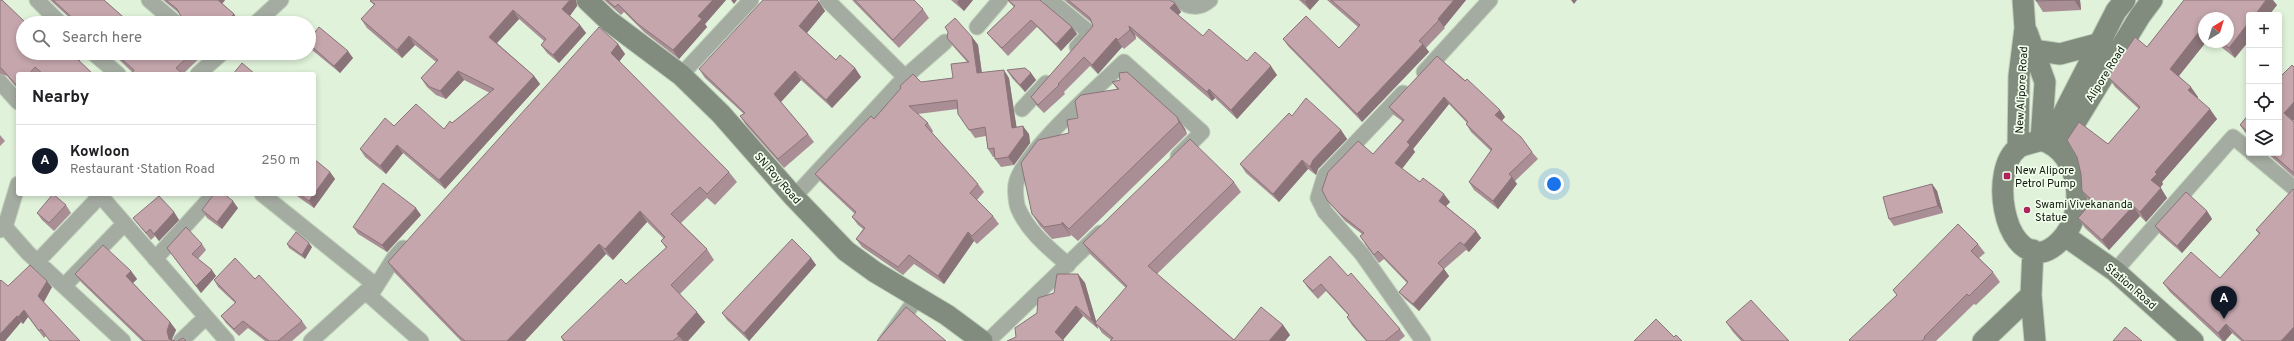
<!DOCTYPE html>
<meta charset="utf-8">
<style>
:root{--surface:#fff;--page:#f2f2f2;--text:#202124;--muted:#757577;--line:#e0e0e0;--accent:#111827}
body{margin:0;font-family:Overpass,sans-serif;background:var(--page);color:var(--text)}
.controls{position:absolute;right:12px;top:12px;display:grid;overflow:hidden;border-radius:4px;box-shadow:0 2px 6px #0003}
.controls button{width:36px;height:36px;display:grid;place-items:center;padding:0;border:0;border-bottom:1px solid var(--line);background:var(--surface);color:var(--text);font:20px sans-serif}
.compass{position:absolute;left:2198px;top:12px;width:36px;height:36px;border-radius:50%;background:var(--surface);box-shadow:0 2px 6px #0003;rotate:38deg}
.you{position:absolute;left:1554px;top:184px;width:14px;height:14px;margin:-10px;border:3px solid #fff;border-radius:50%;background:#1a73e8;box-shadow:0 0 0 6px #1a73e833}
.badge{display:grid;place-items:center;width:26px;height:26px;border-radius:50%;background:var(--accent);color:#fff;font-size:13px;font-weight:700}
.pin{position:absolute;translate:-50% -33px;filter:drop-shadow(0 1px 2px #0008)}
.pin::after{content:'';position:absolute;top:21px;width:14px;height:12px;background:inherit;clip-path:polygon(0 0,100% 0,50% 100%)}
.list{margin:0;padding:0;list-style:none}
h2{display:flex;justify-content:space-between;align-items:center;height:52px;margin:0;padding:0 16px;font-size:17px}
h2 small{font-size:13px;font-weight:400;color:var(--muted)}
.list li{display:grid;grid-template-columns:26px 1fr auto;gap:12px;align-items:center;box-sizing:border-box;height:72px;padding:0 16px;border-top:1px solid var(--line)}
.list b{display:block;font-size:15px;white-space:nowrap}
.list p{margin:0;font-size:13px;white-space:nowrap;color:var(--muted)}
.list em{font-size:13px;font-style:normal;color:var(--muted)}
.icon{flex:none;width:22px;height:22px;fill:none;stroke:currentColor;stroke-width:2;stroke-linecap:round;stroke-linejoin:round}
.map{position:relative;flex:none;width:2294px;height:341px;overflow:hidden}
.search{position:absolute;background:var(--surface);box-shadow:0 2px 6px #0003;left:16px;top:16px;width:300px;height:44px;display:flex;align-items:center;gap:10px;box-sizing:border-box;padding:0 14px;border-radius:22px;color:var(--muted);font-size:15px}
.panel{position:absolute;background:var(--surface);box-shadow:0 2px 6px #0003;left:16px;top:72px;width:300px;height:124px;border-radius:4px}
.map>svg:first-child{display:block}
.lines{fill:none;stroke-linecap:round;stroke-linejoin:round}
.street-casing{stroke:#bfcfba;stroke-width:17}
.secondary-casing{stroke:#bfcfba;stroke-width:23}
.street{stroke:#a4aba1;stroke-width:15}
.secondary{stroke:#818c7e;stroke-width:21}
.wall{fill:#a98f95}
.shaded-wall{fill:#8a7479}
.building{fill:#c5a6ad;stroke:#8a7479}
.poi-dot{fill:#af225b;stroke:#f0feeb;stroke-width:1.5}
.labels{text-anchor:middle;stroke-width:3.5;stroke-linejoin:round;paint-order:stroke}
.street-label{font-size:11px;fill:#141a12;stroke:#f0feeb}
.poi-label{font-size:11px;fill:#141a12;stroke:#f0feeb;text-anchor:start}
</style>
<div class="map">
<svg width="2294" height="341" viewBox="0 0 2294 341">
<rect width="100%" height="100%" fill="#e0f2da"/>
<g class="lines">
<g class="street-casing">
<path id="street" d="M 37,0 L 60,23
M 149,0 L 176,23
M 827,0 L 905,77
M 1050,0 L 1090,33 L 1077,47
M 1179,0 C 1189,8 1200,9 1210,0
M 256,23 L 281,0
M 977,27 L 1000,0
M 93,53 L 118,74
M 1424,72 L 1490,0
M 198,74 L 222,53
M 681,75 L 751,0
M 0,82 L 18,102
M 1403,93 L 1325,175 L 1318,198 L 1325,212 L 1362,254 L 1423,341
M 1022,109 L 1046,83
M 2252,153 L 2294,188
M 99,194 L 227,341
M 262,194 L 374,284
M 794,197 L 905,77 L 945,42
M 0,224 L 5,227 L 28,253 L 123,341
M 0,230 L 5,227 L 18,184
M 403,248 L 394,258 L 370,296 L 421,341
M 155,259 L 214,194
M 37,262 L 100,196
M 1068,265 C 1049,248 1028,232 1018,208 C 1016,203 1015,190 1016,184 C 1021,154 1100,85 1124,62 L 1202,132 L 1178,156
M 2115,271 L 2233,137 L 2249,150
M 64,286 L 124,224
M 181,341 L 206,317
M 311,341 L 374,284
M 886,341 L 917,298
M 988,341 L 1100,233"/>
</g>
<g class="secondary-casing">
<path id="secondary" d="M 587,0 L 609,21 L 681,75 L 721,114 L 794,197 L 846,251 L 875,272 L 947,315 L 982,341
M 2027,32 L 2045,82 L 2041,140
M 2033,50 L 2060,54 L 2101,43
M 2055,130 L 2116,11 L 2125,0
M 2041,140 C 2081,152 2088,213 2060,241 C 2056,245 2049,251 2042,252 C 2002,256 1990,169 2018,148 C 2023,144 2034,143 2041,140 Z
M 2018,148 L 2019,76 L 2025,28 L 2023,0
M 2059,149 L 2140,16 L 2152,0
M 2065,236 L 2115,271 L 2193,341
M 2033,250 L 2031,295 L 2035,341
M 1983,341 L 2031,295"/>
</g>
<use href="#street" class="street"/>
<use href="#secondary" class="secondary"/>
</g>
<path class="wall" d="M 0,0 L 2,0 L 25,23 L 23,23 L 23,53 L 49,58 L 84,55 L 79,61 L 93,74 L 18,74 L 18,89 L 7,76 L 0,74 Z
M 50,0 L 104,0 L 130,23 L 75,23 Z
M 163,0 L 225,0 L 222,4 L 234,14 L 239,22 L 183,20 L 180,14 Z
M 371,0 L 576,0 L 577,6 L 570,16 L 580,25 L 586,33 L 559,63 L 547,53 L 541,45 L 544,41 L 519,19 L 497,43 L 534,76 L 540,84 L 445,189 L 403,153 L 386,174 L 365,157 L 360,149 L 394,126 L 444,129 L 452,123 L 490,93 L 464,80 L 446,99 L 436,95 L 427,87 L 421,78 L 436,62 L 415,45 L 402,58 L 367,28 L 361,19 L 374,5 L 370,1 Z
M 604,0 L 726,0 L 705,24 L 707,27 L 679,59 L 644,32 L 624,12 L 621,15 Z
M 852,0 L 914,0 L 923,9 L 929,18 L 899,48 Z
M 951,0 L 973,0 L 964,11 Z
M 1007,0 L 1042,0 L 1042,2 L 1072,27 L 1077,34 L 1061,51 L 1037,27 L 1008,56 L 993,40 L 987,33 L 1014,7 Z
M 1064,0 L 1170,0 L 1181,12 L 1178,15 L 1203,36 L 1247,61 L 1277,75 L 1237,119 L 1215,98 L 1212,101 L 1135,35 L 1136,39 L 1124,49 L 1122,47 L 1098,74 L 1090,66 L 1064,92 L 1065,94 L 1044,113 L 1037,106 L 1031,97 L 1093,26 L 1092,23 Z
M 1299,0 L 1319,0 L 1310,10 Z
M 1327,0 L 1466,0 L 1444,27 L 1445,28 L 1426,48 L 1429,52 L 1362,122 L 1288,46 L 1283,39 L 1339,48 L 1358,27 Z
M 2036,0 L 2080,0 L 2081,10 L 2043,12 L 2036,1 Z
M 2184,0 L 2277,5 L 2269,15 L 2249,15 L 2235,58 L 2215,42 L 2228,42 L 2204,18 L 2204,42 L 2206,42 L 2179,76 L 2198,97 L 2197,98 L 2217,119 L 2162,182 L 2163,184 L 2160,188 L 2167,198 L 2146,222 L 2140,216 L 2109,250 L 2085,228 L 2078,218 L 2091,203 L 2089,201 L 2082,191 L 2108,144 L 2139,109 L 2115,87 L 2108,77 L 2147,47 Z
M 819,2 L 825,11 L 807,33 L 836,60 L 855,68 L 861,77 L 832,108 L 801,80 L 781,102 L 808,134 L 814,142 L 784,168 L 746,125 L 740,116 L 744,114 L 705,78 L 699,69 Z
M 972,37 L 978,45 L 982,73 L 1009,78 L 1016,127 L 1029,134 L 1030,143 L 1014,165 L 1001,167 L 995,159 L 995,157 L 993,157 L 988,149 L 986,136 L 975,138 L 958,114 L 957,109 L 918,114 L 928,123 L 933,131 L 932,133 L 978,184 L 984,192 L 977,200 L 993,216 L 999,224 L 977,244 L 974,241 L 944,284 L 914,264 L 903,275 L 862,247 L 856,239 L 863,229 L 858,225 L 852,217 L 855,214 L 821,182 L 815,174 L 874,119 L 901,88 L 900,86 L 921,82 L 953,78 L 967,62 L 953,46 L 947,38 Z
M 309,40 L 353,58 L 340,73 L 312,50 L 309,45 Z
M 618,44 L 625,54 L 619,62 L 729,172 L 737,182 L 715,205 L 707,198 L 681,223 L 707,249 L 714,260 L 680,294 L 705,322 L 688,341 L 563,341 L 561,337 L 626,284 L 666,248 L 661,241 L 663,238 L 647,222 L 613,260 L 606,254 L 525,341 L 461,341 L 395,273 L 388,262 Z
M 112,53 L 205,53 L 183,74 L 132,72 Z
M 1437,56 L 1500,110 L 1505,117 L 1502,121 L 1532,152 L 1538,159 L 1515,181 L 1517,184 L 1498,209 L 1474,190 L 1469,182 L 1491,151 L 1471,132 L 1466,124 L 1467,123 L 1449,104 L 1413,149 L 1415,152 L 1402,169 L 1420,182 L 1450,202 L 1446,206 L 1476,231 L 1481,238 L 1469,252 L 1466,250 L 1444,269 L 1449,276 L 1419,311 L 1405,299 L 1399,292 L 1407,283 L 1384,259 L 1379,263 L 1365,244 L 1362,234 L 1345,221 L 1327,200 L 1373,154 L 1402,121 L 1394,115 L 1389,107 Z
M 1007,70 L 1031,73 L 1036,80 L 1025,92 L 1012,78 Z
M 1112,82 L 1177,117 L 1185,129 L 1187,134 L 1078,241 L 1070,234 L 1071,236 L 1052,239 L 1040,226 L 1032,214 L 1069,133 L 1078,118 L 1117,89 Z
M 2249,114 L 2249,137 L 2247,135 L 2240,125 Z
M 1292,116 L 1341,130 L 1347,139 L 1318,169 L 1316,175 L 1308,169 L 1279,202 L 1246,173 L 1240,164 Z
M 2293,121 L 2294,122 L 2294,177 L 2267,153 L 2279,153 Z
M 0,135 L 5,141 L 0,146 Z
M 330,172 L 335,179 L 314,208 L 294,194 L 314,194 Z
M 1234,182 L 1241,192 L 1157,274 L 1234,340 L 1283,325 L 1290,335 L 1285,341 L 1111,340 L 1102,333 L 1097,325 L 1098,329 L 1083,316 L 1063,340 L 1016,337 L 1054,293 L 1078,274 L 1085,283 L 1096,322 L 1126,288 L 1090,254 L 1083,243 Z
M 1932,184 L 1937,191 L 1943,213 L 1894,226 L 1889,219 Z
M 2293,189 L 2294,341 L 2241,341 L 2232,333 L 2225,341 L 2222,341 L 2170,292 L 2163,283 L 2220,278 L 2259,234 L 2256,230 Z
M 66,205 L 71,213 L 54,231 L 42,220 L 37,213 Z
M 238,208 L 222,229 L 207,218 L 202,210 Z
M 2207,211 L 2212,219 L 2182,253 L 2160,234 L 2155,226 Z
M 174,212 L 179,220 L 159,241 L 155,236 L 151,240 L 133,218 Z
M 421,215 L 387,252 L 358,234 L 353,227 Z
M 202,244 L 206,250 L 198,259 L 216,276 L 201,293 L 167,248 Z
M 287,244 L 312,247 L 305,259 L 289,248 Z
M 1978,244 L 1985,253 L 1979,258 L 1993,272 L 2000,282 L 1976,305 L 1974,304 L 1936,341 L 1849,341 L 1897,295 L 1893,290 Z
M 811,258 L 816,265 L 749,341 L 727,320 L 722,313 Z
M 131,271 L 137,279 L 133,283 L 170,322 L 176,330 L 172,339 L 173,340 L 175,341 L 142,341 L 81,282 L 75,274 Z
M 1348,276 L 1400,329 L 1405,336 L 1399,341 L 1366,341 L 1352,325 L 1347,317 L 1349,316 L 1326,291 L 1318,299 L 1308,288 L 1303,281 Z
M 255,279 L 302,321 L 307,328 L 292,341 L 265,341 L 248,328 L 239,336 L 226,323 L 221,316 L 235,303 L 218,287 L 214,280 Z
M 8,286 L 52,287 L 44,302 L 46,336 L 44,338 L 28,317 L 23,324 L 21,322 L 5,341 Z
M 1726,322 L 1789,341 L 1741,341 L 1733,332 Z"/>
<path class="shaded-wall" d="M 217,0 L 225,0 L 221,5 Z
M 570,0 L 576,0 L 577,6 L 568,18 L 562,9 Z
M 713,0 L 726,0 L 705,24 L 707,27 L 679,59 L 673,50 L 698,16 Z
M 731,0 L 737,0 L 734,4 Z
M 959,0 L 973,0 L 964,11 L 957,2 Z
M 1307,0 L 1319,0 L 1310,10 L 1305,2 Z
M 1454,0 L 1466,0 L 1444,27 L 1438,19 Z
M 1571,0 L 1577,0 L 1574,4 Z
M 2074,0 L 2080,0 L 2081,10 Z
M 2266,0 L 2273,0 L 2277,5 L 2269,15 L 2255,15 Z
M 819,2 L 825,11 L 805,35 L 799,26 Z
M 1175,3 L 1181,12 L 1176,17 L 1170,8 Z
M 513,10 L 519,19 L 495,45 L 489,37 Z
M 234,14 L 239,22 L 238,23 L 226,23 Z
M 2249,22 L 2249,41 L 2235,58 L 2229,48 Z
M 580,25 L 586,33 L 559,63 L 553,55 Z
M 1129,26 L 1135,35 L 1136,39 L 1130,30 Z
M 1072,27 L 1077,34 L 1061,51 L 1056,44 Z
M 2202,28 L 2204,30 L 2204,42 L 2206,42 L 2177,78 L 2170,69 Z
M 409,36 L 415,45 L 402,58 L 397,50 Z
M 972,37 L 978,45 L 983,82 L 977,73 Z
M 1116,38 L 1122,47 L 1098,74 L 1092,65 Z
M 618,44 L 625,54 L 618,63 L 611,53 Z
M 1423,44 L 1429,52 L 1362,122 L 1357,114 Z
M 348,51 L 353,58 L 340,73 L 334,66 Z
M 75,53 L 85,53 L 84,55 L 78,63 L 73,55 Z
M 1271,66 L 1277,75 L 1237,119 L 1231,110 Z
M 855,68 L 861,77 L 832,108 L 826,100 Z
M 1004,70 L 1009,78 L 1018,136 L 1012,128 Z
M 458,71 L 464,80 L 446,99 L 440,91 Z
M 795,71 L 801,80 L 780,103 L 774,94 Z
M 1031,73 L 1036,80 L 1025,92 L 1020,85 Z
M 534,76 L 540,84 L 445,189 L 439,180 Z
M 2191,87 L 2198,97 L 2195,100 L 2188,90 Z
M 1209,89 L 1215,98 L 1212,101 L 1207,92 Z
M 1444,97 L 1449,104 L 1413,149 L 1415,152 L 1400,171 L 1395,163 L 1407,142 Z
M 2294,102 L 2294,120 L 2291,123 L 2284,113 Z
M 2210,109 L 2217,119 L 2162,182 L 2163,184 L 2158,190 L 2151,180 L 2155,172 Z
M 1500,110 L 1505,117 L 1500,122 L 1495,115 Z
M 1177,117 L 1185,129 L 1187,134 L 1179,122 Z
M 1023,126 L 1029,134 L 1030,143 L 1014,165 L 1008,157 Z
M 1341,130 L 1347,139 L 1318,169 L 1316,175 L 1310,167 L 1313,160 Z
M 397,145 L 403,153 L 386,174 L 380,166 Z
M 1302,160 L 1308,169 L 1279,202 L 1273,194 Z
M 330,172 L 335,179 L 314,208 L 309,201 Z
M 1512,177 L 1517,184 L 1498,209 L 1493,201 Z
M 1932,184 L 1937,191 L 1943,213 L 1938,206 Z
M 2161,188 L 2167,198 L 2146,222 L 2140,212 Z
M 1444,194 L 1450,202 L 1444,208 L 1439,201 Z
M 233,201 L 238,208 L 222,229 L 217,222 Z
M 2133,206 L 2140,216 L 2109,250 L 2102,240 Z
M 416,208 L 421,215 L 387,252 L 382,245 Z
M 640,211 L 647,222 L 613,260 L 605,249 Z
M 2207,211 L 2212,219 L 2182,253 L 2177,246 Z
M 174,212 L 179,220 L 159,241 L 154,234 Z
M 1062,222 L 1070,234 L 1071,236 L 1062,224 Z
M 1476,231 L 1481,238 L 1469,252 L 1464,245 Z
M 968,232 L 974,241 L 944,284 L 938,276 Z
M 309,243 L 312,247 L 305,259 L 302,255 Z
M 599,244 L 606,254 L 525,341 L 507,341 Z
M 811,258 L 816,265 L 749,341 L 744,333 Z
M 1444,269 L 1449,276 L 1419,311 L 1413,304 Z
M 212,270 L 216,276 L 201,293 L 196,286 Z
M 131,271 L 137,279 L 132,284 L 126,276 Z
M 1078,274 L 1085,283 L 1097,324 L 1095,323 L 1097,325 L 1098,329 L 1092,320 Z
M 47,281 L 52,287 L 43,303 L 38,296 Z
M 1076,306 L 1083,316 L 1062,341 L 1055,332 Z
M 24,310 L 28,317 L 23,324 L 18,317 Z
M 697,312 L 705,322 L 688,341 L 683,341 L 677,334 Z
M 17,316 L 21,322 L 5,341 L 0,341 L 0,334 Z
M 170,322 L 176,330 L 172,339 L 173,341 L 169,339 L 167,331 Z
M 2226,324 L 2232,333 L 2225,341 L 2223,341 L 2218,333 Z
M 1283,325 L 1290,335 L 1285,341 L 1269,341 Z
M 2294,327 L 2294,341 L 2281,341 Z"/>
<path class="building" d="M 0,0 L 2,0 L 25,22 L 19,28 L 23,32 L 23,53 L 44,53 L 49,58 L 54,53 L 75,53 L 73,55 L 93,74 L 43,74 L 35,67 L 29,74 L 18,74 L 18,84 L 17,86 L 2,69 L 0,68 Z
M 53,0 L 104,0 L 130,23 L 78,23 Z
M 166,0 L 218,0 L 234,14 L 226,23 L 179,23 L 183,20 L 177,9 Z
M 371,0 L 570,0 L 562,9 L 580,25 L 553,55 L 541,45 L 546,39 L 513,10 L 489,37 L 534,76 L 439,180 L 397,145 L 380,166 L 360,149 L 385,118 L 394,126 L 416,104 L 444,129 L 450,121 L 452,123 L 494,89 L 458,71 L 440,91 L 430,87 L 421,78 L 438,60 L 409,36 L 397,50 L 361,19 L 375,4 L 370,1 Z
M 607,0 L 713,0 L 698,16 L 702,19 L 673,50 L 638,24 L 618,4 L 615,7 Z
M 763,0 L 817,0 L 819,2 L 799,26 L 836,60 L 840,55 L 855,68 L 826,100 L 795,71 L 774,94 L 808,134 L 778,159 L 740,116 L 745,113 L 699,69 Z
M 855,0 L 914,0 L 923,9 L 893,40 Z
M 1008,0 L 1040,0 L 1072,27 L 1056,44 L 1031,20 L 1002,48 L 987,33 L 1015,6 Z
M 1068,0 L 1170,0 L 1175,3 L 1170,8 L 1203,36 L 1209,29 L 1247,61 L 1255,52 L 1271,66 L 1231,110 L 1209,89 L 1207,92 L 1129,26 L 1130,30 L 1118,40 L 1116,38 L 1092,65 L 1084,57 L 1058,84 L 1059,85 L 1038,105 L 1031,97 L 1093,26 L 1090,18 Z
M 1302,0 L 1307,0 L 1305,2 Z
M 1331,0 L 1454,0 L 1438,19 L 1439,20 L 1419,41 L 1423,44 L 1357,114 L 1283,39 L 1306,16 L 1339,48 L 1360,25 Z
M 2036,0 L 2074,0 L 2036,1 Z
M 2184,0 L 2266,0 L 2255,15 L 2249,15 L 2249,22 L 2229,48 L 2221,42 L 2228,42 L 2228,18 L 2204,18 L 2204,29 L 2202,28 L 2170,69 L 2191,87 L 2188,90 L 2210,109 L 2155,172 L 2157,174 L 2151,180 L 2161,188 L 2140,212 L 2133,206 L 2102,240 L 2078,218 L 2093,201 L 2082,191 L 2081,174 L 2077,157 L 2067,140 L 2079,122 L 2108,144 L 2140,107 L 2108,77 L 2135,37 L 2147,47 Z
M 955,18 L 972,37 L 977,73 L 1004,70 L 1012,128 L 1023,126 L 1024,135 L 1008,157 L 995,159 L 994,148 L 988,149 L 985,127 L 969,130 L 958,114 L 957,100 L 909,106 L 928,123 L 925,125 L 978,184 L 970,193 L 993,216 L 972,236 L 968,232 L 938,276 L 909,255 L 898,267 L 856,239 L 865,228 L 852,217 L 856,212 L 815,174 L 871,116 L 874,119 L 901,88 L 900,86 L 913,74 L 921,82 L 953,78 L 951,64 L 969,62 L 947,38 L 948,32 L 945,27 Z
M 319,27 L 348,51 L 334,66 L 309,44 L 309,40 Z
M 599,27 L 618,44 L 611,53 L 729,172 L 707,194 L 700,187 L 671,214 L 707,249 L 671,285 L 697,312 L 677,334 L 679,336 L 673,341 L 565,341 L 561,337 L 621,279 L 626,284 L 667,247 L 661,241 L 665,237 L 640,211 L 605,249 L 599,244 L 507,341 L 465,341 L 459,336 L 388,262 Z
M 115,53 L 192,53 L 176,68 L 183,74 L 131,74 L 134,70 Z
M 1437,56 L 1465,81 L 1467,79 L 1500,110 L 1495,115 L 1521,137 L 1532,152 L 1509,174 L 1512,177 L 1493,201 L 1469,182 L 1492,149 L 1466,124 L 1468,122 L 1444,97 L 1407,142 L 1410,145 L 1395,163 L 1420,182 L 1423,178 L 1444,194 L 1439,201 L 1476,231 L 1464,245 L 1460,242 L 1438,263 L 1444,269 L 1413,304 L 1399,292 L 1408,282 L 1378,251 L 1374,255 L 1360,236 L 1364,233 L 1340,214 L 1327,200 L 1322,190 L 1328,172 L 1358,141 L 1373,154 L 1404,120 L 1389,107 Z
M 242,63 L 255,74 L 233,74 Z
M 2292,65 L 2294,67 L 2294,102 L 2284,113 L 2294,122 L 2294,173 L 2271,153 L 2279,153 L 2279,78 Z
M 1025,68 L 1031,73 L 1020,85 L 1007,70 Z
M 1127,72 L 1177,117 L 1179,122 L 1069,229 L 1062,222 L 1062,224 L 1044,227 L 1032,214 L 1021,163 L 1038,140 L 1069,133 L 1067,120 L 1078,118 L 1075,101 L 1081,95 L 1119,89 L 1112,82 L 1120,80 L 1119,73 Z
M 1306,98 L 1341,130 L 1313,160 L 1310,167 L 1302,160 L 1273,194 L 1240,164 L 1289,113 L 1292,116 Z
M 2249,114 L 2249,133 L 2240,125 Z
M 1190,139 L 1234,182 L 1148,266 L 1234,340 L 1261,307 L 1283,325 L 1269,341 L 1110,341 L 1113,338 L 1095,323 L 1127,286 L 1083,243 Z
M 314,159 L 330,172 L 314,194 Z
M 383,183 L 416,208 L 382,245 L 353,227 Z
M 1932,184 L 1938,206 L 1889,219 L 1883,197 Z
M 2293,189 L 2294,190 L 2294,327 L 2281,341 L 2244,341 L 2226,324 L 2218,333 L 2163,283 L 2191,252 L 2220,278 L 2260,233 L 2256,230 Z
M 2186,192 L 2207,211 L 2177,246 L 2155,226 Z
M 53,194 L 66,205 L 49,223 L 37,213 Z
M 214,194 L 224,194 L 233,201 L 217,222 L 202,210 Z
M 299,194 L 314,194 L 309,201 Z
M 159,196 L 174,212 L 154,234 L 150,229 L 146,233 L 133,218 Z
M 1958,224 L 1978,244 L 1971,251 L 1993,272 L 1969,296 L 1967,294 L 1924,337 L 1925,338 L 1922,341 L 1850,341 L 1849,340 L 1897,295 L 1893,290 Z
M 186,227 L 202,244 L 192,254 L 212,270 L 196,286 L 167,248 Z
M 296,232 L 309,243 L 302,255 L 287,244 Z
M 792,239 L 811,258 L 744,333 L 722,313 Z
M 103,245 L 131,271 L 126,276 L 170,322 L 167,331 L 169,339 L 175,341 L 145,341 L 75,274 Z
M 1330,256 L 1348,276 L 1351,273 L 1400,329 L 1385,341 L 1367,341 L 1347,317 L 1349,315 L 1321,284 L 1313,291 L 1303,281 Z
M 235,258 L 255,279 L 259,275 L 302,321 L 278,341 L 269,341 L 243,321 L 234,329 L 221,316 L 236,302 L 214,280 Z
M 30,265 L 47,281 L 38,296 L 80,341 L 50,341 L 41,329 L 39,331 L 24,310 L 18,317 L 17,316 L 0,334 L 0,281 L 1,280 L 8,286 Z
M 1057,274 L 1078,274 L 1092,320 L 1076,306 L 1055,332 L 1064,341 L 1007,341 L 1016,337 L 1015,328 L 1037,313 L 1038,298 L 1054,293 Z
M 1751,300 L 1789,341 L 1744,341 L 1726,322 Z
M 906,307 L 946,341 L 877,341 Z
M 1656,319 L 1674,337 L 1676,335 L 1682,341 L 1634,341 Z
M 2125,327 L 2142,341 L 2113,341 Z
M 183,338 L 186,341 L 178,341 Z"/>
<g class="poi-dot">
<rect x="2003" y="172" width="8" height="8" rx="2"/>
<circle cx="2027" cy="210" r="4"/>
</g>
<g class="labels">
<g class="street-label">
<text transform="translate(2105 74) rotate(-58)" y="4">Alipore Road</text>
<text transform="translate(2021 90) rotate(-87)" y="4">New Alipore Road</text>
<text transform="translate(778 178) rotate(49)" y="4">SN Roy Road</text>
<text transform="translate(2131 286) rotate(41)" y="4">Station Road</text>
</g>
<g class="poi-label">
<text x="2015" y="174">New Alipore<tspan x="2015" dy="13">Petrol Pump</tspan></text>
<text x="2035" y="208">Swami Vivekananda<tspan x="2035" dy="13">Statue</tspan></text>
</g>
</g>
</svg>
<div class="controls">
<button>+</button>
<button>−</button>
<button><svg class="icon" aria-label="locate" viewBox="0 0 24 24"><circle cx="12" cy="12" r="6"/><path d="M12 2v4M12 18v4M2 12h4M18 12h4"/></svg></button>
<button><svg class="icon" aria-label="layers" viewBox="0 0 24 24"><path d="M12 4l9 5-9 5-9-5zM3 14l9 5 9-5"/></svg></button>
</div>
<svg class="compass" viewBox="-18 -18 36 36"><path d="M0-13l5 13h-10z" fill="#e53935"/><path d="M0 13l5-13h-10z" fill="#757577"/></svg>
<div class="you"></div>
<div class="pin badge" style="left:2224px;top:319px">A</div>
<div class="search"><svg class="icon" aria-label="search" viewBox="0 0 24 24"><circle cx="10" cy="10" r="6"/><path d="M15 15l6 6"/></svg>Search here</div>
<section class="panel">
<h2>Nearby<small></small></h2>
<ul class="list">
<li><span class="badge">A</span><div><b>Kowloon</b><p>Restaurant · Station Road</p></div><em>250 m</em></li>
</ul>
</section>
</div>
